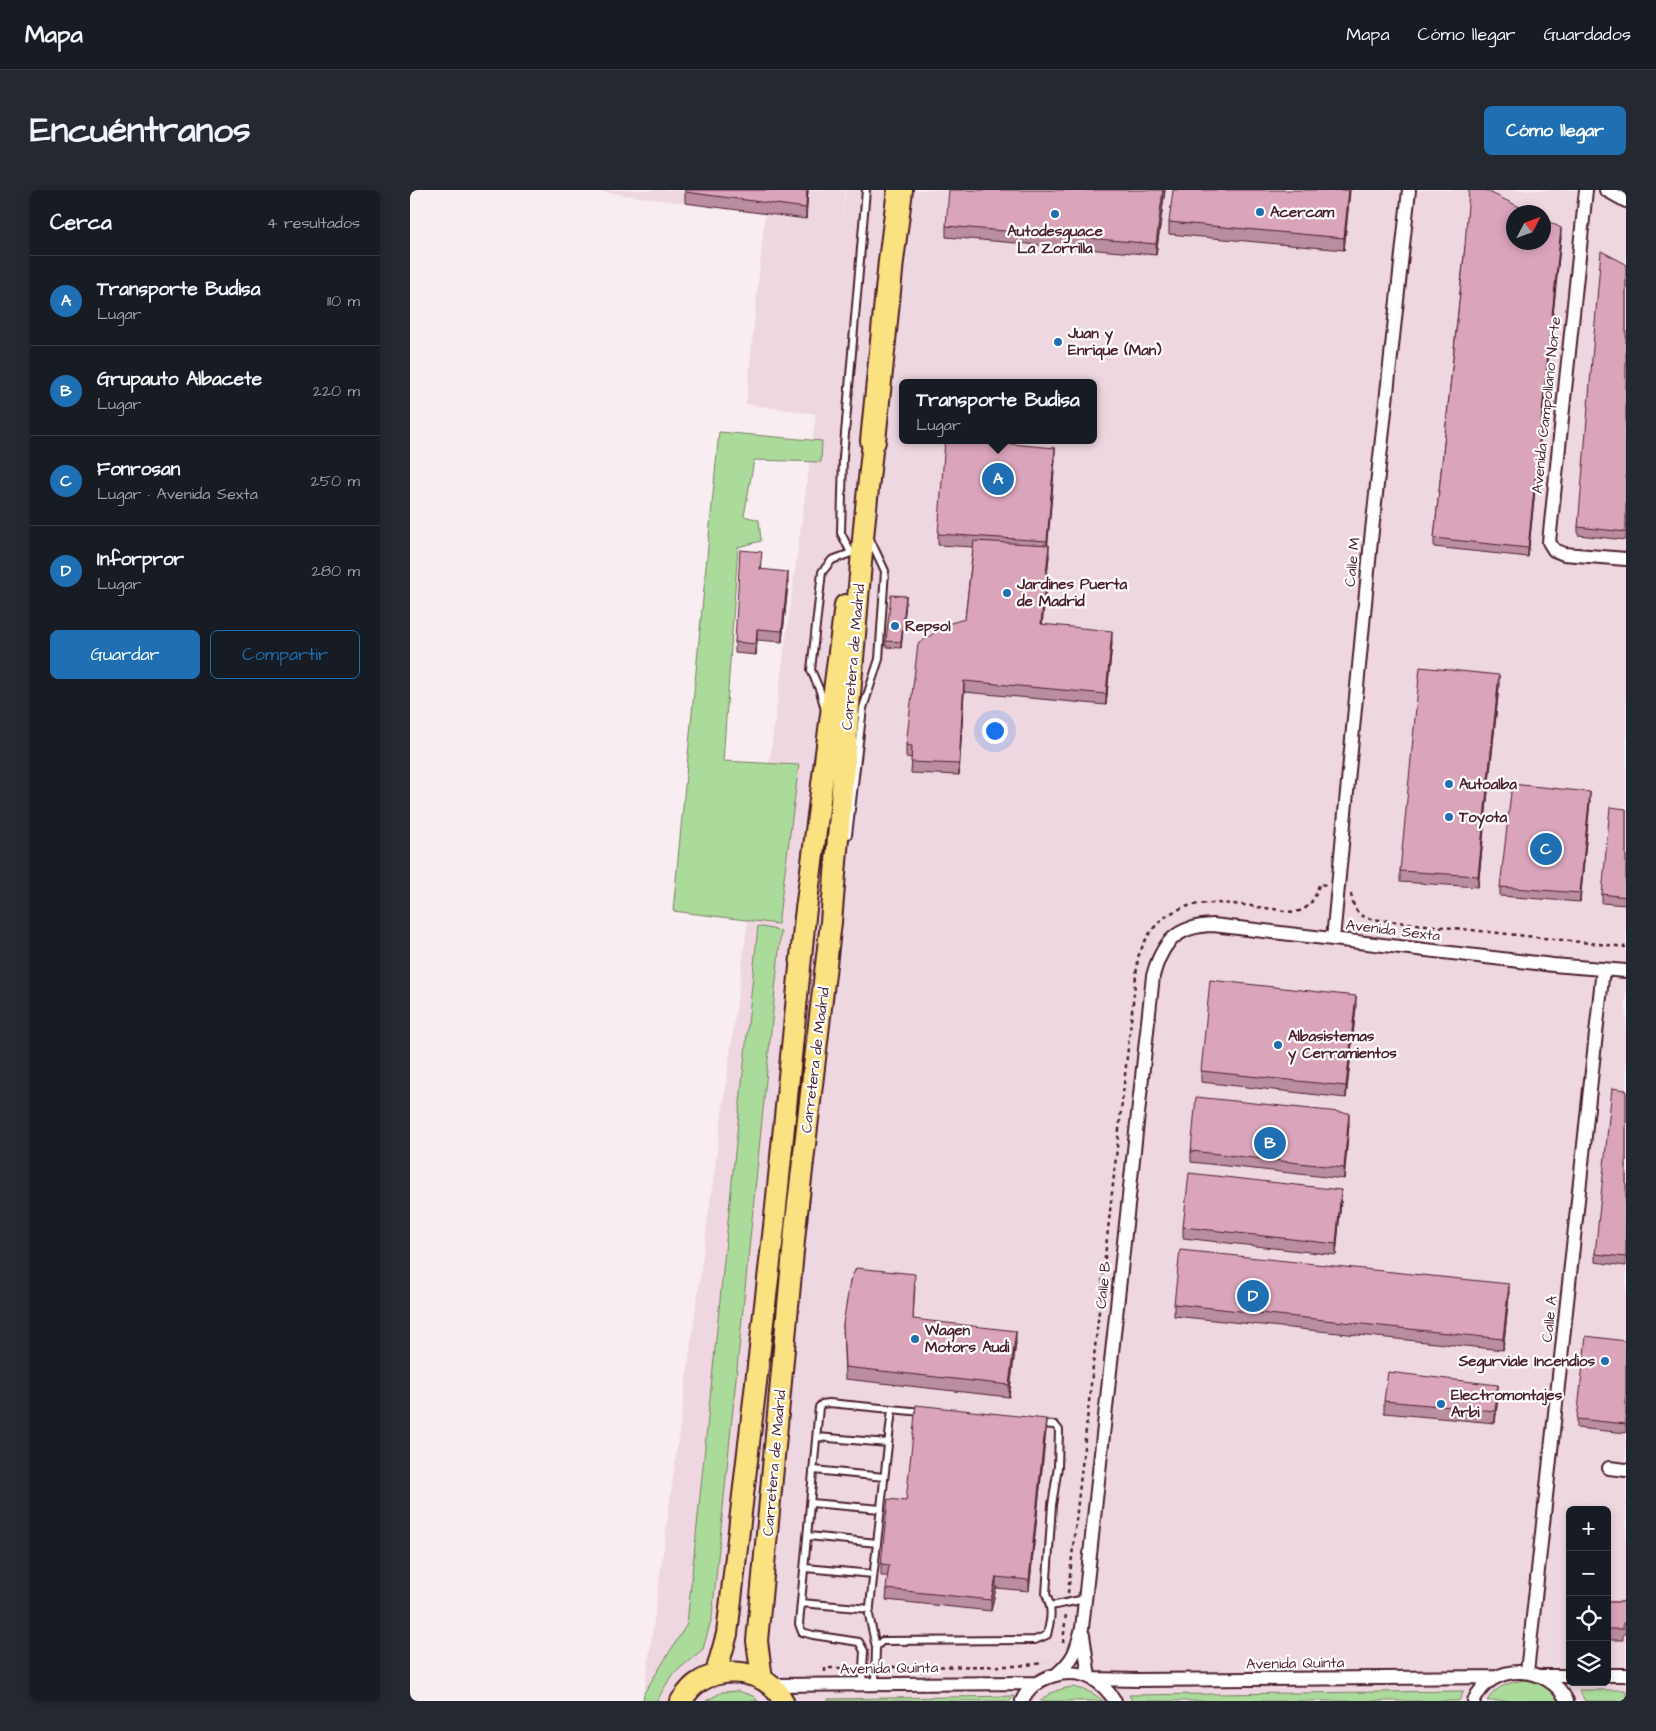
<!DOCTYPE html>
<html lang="es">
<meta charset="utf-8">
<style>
:root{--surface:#171b24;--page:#242831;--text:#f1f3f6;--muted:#9ea1a6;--line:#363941;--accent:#1f6fb2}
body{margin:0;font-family:"Architects Daughter",sans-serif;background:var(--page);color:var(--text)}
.controls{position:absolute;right:15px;bottom:15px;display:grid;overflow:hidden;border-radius:8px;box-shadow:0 2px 8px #0003}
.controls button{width:45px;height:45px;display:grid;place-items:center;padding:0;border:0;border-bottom:1px solid var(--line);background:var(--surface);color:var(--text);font:25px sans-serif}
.compass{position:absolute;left:1096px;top:15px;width:45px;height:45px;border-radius:50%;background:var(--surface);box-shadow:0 2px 8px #0003;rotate:49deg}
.you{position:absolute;left:584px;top:540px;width:18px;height:18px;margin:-12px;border:4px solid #fff;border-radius:50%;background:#1a73e8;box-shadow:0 0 0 8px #1a73e833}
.badge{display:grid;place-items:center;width:32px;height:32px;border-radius:50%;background:var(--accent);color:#fff;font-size:16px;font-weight:700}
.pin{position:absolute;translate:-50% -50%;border:2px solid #fff;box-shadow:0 1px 5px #0006}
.popup{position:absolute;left:489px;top:189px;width:198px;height:65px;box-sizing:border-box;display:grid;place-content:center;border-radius:8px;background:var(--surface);filter:drop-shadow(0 1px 4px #0005);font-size:16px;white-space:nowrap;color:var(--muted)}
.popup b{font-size:19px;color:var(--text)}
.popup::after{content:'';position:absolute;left:50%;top:100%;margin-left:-10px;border:10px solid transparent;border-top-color:var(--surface)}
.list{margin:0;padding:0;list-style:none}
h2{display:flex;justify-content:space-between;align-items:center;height:65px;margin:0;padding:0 20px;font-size:21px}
h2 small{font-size:16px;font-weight:400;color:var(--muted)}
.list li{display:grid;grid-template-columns:32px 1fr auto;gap:15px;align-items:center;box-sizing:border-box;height:90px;padding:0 20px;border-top:1px solid var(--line)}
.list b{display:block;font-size:19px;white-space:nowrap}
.list p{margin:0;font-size:16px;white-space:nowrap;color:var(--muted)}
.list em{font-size:16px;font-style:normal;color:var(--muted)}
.actions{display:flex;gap:10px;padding:15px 20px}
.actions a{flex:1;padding:11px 0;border:1px solid var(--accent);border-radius:8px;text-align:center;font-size:18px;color:var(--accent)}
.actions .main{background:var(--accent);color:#fff}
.icon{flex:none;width:28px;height:28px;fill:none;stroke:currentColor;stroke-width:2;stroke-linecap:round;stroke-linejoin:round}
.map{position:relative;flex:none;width:1216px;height:1511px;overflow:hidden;border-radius:8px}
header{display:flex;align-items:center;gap:30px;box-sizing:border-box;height:70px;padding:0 25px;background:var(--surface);border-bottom:1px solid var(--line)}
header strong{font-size:24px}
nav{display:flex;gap:28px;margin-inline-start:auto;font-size:18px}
.intro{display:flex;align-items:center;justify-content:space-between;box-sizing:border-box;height:120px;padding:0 30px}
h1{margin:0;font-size:35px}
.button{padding:12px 22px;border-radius:8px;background:var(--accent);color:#fff;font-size:18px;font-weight:700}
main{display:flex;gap:30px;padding:0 30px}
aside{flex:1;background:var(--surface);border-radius:8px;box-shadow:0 2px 8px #0003}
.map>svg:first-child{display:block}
.built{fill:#efd7e1;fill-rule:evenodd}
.green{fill:#abdb9b;stroke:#7a7d63}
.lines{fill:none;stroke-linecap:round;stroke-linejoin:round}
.lane-casing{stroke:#4a1f2b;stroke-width:10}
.street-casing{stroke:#4a1f2b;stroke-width:16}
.primary-casing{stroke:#4a1f2b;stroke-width:24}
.highway-casing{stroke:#4a1f2b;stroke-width:28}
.path{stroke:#4a1f2b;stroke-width:2.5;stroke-dasharray:4 4;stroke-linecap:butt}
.lane{stroke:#fff;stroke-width:6}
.street{stroke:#fff;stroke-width:12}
.primary{stroke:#fae181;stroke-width:20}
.highway{stroke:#fae181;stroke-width:24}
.wall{fill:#bb8da1;stroke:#4a1f2b}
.shaded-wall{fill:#997383;stroke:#4a1f2b}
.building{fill:#daa4bb;stroke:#4a1f2b}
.poi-dot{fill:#1f6fb2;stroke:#fff;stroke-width:2}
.labels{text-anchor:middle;stroke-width:4.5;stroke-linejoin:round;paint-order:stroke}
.poi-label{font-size:15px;font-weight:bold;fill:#4a1f2b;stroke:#fff;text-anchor:start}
.street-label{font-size:15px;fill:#4a1f2b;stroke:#fff}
</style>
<header>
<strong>Mapa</strong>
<nav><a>Mapa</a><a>Cómo llegar</a><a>Guardados</a></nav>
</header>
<div class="intro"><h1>Encuéntranos</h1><a class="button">Cómo llegar</a></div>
<main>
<aside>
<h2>Cerca<small>4 resultados</small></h2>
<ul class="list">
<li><span class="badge">A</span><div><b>Transporte Budisa</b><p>Lugar</p></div><em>110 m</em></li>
<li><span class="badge">B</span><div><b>Grupauto Albacete</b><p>Lugar</p></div><em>220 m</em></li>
<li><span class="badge">C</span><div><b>Fonrosan</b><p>Lugar · Avenida Sexta</p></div><em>250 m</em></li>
<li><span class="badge">D</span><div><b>Inforpror</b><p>Lugar</p></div><em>280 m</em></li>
</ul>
<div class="actions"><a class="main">Guardar</a><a>Compartir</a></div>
</aside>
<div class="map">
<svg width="1216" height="1511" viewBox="0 0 1216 1511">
<rect width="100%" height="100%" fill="#f8edf1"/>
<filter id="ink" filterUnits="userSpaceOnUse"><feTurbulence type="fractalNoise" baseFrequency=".02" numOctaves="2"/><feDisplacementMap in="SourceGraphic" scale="10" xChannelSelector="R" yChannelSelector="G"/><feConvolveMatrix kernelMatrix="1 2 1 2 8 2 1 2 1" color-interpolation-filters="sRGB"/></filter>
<g filter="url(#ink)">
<path class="built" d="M 193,0 L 435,0 L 432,28 L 436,0 L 1216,0 L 1216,1511 L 233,1511 L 406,224 L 336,214 L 355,24 L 193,2 ZM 1104,22 L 1134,22 L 1134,52 L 1104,52 ZM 493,193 L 683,193 L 683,250 L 493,250 ZM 1160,1320 L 1197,1320 L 1197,1492 L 1160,1492 Z"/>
<path class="green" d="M 309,242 L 412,251 L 411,272 L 344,270 L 334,326 L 349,330 L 351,351 L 328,357 L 313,571 L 389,575 L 368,734 L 263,721 Z
M 348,736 L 371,741 L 302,1427 L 293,1459 L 261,1486 L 247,1511 L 233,1511 L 234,1503 L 277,1434 Z
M 1117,1490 C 1131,1493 1141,1499 1149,1511 L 1077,1511 C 1086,1496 1101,1491 1117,1490 Z
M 662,1497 C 674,1499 683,1502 693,1511 L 630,1511 C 640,1502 649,1499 662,1497 Z
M 1169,1500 L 1216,1500 L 1216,1511 L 1175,1511 Z
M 328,1501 L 343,1506 L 348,1511 L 296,1511 L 312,1502 Z
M 1054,1501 L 1049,1511 L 722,1511 L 719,1505 Z
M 604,1506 L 600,1511 L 418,1511 L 418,1509 Z"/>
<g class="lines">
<g class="lane-casing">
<path id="lane" d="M 415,520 L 410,501 L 401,480 L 412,382 L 422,370 L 441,363 L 431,343 L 433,267 L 456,0
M 438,645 L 453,518 L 469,469 L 475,381 L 459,347
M 407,1247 L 478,1253
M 404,1280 L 474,1287
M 401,1313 L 471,1319
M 398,1346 L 467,1353
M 395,1378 L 463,1384
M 391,1413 L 460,1419
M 641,1416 L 675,1409
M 466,1457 L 459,1425 L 482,1219
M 452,1494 L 454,1461 L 449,1452 L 403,1445 L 392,1442 L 389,1434 L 409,1217 L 412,1214 L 419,1213 L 512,1222
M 465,1494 L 466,1457 L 472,1451 L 625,1450 L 637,1445 C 641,1428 643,1421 636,1404 L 642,1315 L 648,1277 L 649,1240 L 645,1235 L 629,1234"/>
</g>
<g class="street-casing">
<path id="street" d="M 1176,0 L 1139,352 L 1144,360 L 1154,364 L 1216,369
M 1196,0 L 1216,11
M 923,749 L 961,350 L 999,0
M 1199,1278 L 1216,1280
M 673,1445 L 679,1487
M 1117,1482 L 1193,779
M 647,1484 C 665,1468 666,1461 672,1438 L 743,786 C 752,752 767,736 803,735 L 1143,775 L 1216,781
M 1197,1485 L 1216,1485
M 1132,1486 L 1160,1486
M 683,1489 L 728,1490 L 1087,1487
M 361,1495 L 628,1493
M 612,1511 C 622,1486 660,1476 683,1489 C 692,1494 699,1502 705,1511
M 1064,1511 C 1081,1471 1139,1474 1157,1511"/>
</g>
<g class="primary-casing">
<path id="primary" d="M 306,1483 L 317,1444 L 364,1037 L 395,727 L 435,415
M 352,1489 L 347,1451 L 385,1040 L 421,732 L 454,337 L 463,251
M 271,1511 C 275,1506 280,1498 286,1494 C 313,1474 358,1480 373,1511"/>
</g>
<g class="highway-casing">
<path id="highway" d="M 463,251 L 481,71 L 490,0"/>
</g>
<path class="path" d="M 941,704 C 944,719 946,725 961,729 L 1216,757
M 658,1403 L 728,767 C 731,760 734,752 738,746 C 767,700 820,714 864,719 C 873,721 887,724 894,719 C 903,713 907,703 909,694 L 916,695
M 653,1453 L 656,1423
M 474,1477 L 606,1476 L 634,1473
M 415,1482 L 415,1478 L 444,1478"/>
<use href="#lane" class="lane"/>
<use href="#street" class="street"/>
<use href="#primary" class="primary"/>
<use href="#highway" class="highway"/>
</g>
<path class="wall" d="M 275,0 L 398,0 L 396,29 L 275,13 Z
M 755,0 L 746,65 L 536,47 L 536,36 Z
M 940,0 L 934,60 L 759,44 L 759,32 Z
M 1151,47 L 1118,367 L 1024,357 L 1024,348 L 1055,56 Z
M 1216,74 L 1216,350 L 1168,345 L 1168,337 Z
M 645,270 L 637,355 L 639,366 L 632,434 L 702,453 L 696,515 L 554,502 L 549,585 L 501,583 L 502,568 L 496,567 L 496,555 L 555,429 L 563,357 L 528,355 L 528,344 Z
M 352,374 L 351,379 L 378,394 L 372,452 L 347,450 L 346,465 L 325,463 L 325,452 Z
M 496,412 L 491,458 L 476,457 L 476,451 Z
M 1089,496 L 1068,697 L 990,692 L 990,681 Z
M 1180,611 L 1170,712 L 1090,706 L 1090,697 Z
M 1216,619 L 1216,715 L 1192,713 L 1192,704 Z
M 946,817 L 936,908 L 791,892 L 791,881 Z
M 1216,900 L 1216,1076 L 1185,1072 L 1185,1064 Z
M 939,934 L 934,989 L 781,972 L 781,961 Z
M 931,1011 L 926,1065 L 773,1048 L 773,1037 Z
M 505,1095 L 503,1129 L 606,1152 L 599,1207 L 435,1189 L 433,1134 Z
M 1099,1106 L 1093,1160 L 764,1126 L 764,1114 Z
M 1216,1151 L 1216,1243 L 1167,1238 L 1167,1229 Z
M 1088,1206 L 1085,1233 L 974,1223 L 974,1211 Z
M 636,1240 L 619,1401 L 586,1398 L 581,1421 L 476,1410 L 478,1386 L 471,1386 L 471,1374 L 496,1311 Z
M 1197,1412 L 1216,1412 L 1216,1444 L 1213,1444 L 1213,1450 L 1197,1450 Z"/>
<path class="shaded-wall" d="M 397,0 L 398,0 L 396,29 L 396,18 Z
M 753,0 L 755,0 L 746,65 L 746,54 Z
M 939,0 L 940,0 L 934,60 L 934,48 Z
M 1151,38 L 1151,47 L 1118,367 L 1118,358 Z
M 645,258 L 645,270 L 637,363 L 637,351 Z
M 639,355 L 639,366 L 631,446 L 631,434 Z
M 378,382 L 378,394 L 372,452 L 372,441 Z
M 496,406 L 496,412 L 491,458 L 491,452 Z
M 347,439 L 347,450 L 346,465 L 346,454 Z
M 702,441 L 702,453 L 696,515 L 696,504 Z
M 1089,485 L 1089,496 L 1068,697 L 1068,686 Z
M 554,491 L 554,502 L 549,585 L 549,574 Z
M 1180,602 L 1180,611 L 1170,712 L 1170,703 Z
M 946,806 L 946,817 L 936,908 L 936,896 Z
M 939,923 L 939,934 L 934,989 L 934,978 Z
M 931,1000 L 931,1011 L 926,1065 L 926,1054 Z
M 1099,1094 L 1099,1106 L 1093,1160 L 1093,1149 Z
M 606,1141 L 606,1152 L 599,1207 L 599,1195 Z
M 1088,1195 L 1088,1206 L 1085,1233 L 1085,1221 Z
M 636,1229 L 636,1240 L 619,1401 L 619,1390 Z
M 586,1387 L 586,1398 L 581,1421 L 581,1410 Z"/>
<path class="building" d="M 275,0 L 397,0 L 396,18 L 275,2 Z
M 539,0 L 753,0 L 746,54 L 536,36 Z
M 763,0 L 939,0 L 934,48 L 759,32 Z
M 1059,0 L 1075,0 L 1120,22 L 1104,22 L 1104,52 L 1134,52 L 1134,29 L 1151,38 L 1118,358 L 1024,348 L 1055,56 Z
M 1191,61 L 1216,74 L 1216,342 L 1168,337 Z
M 535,250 L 557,250 L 645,258 L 637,351 L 528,344 Z
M 564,351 L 639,355 L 631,434 L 702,441 L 696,504 L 554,491 L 549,574 L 501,572 L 502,556 L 496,555 L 508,454 L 537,434 L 555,429 Z
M 330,360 L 352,362 L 350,379 L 378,382 L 372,441 L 347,439 L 346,454 L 325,452 Z
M 481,405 L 496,406 L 491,452 L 476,451 Z
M 1010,477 L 1089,485 L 1068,686 L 990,681 Z
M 1102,594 L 1180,602 L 1170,703 L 1090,697 Z
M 1200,617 L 1216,619 L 1216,707 L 1192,704 Z
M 800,790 L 946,806 L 936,896 L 791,881 Z
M 1202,898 L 1216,900 L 1216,1067 L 1185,1064 Z
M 786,907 L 939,923 L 934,978 L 781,961 Z
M 779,983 L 931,1000 L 926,1054 L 773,1037 Z
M 770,1060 L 1099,1094 L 1093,1149 L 764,1114 Z
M 446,1078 L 505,1084 L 503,1129 L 606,1141 L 599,1195 L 435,1177 L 433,1134 L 440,1091 Z
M 1176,1146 L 1216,1151 L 1216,1234 L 1167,1229 Z
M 978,1182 L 1088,1195 L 1085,1221 L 974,1211 Z
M 506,1215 L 636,1229 L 619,1390 L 586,1387 L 581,1410 L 476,1399 L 479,1375 L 471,1374 L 478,1309 L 496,1311 Z
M 1197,1412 L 1216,1412 L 1216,1433 L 1213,1433 L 1213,1439 L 1197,1439 Z"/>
</g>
<g class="poi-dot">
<circle cx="850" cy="22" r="5"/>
<circle cx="645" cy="24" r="5"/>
<circle cx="648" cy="152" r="5"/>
<circle cx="597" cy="403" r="5"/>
<circle cx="485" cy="436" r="5"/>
<circle cx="1039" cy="594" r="5"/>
<circle cx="1039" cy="627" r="5"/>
<circle cx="868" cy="855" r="5"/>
<circle cx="505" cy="1149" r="5"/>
<circle cx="1195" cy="1171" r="5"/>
<circle cx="1031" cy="1214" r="5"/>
</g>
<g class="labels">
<g class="poi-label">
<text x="860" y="27">Acercam</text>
<text x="645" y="46" text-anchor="middle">Autodesguace<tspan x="645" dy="17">La Zorrilla</tspan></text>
<text x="658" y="148">Juan y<tspan x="658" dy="17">Enrique (Man)</tspan></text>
<text x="607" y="399">Jardines Puerta<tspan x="607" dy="17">de Madrid</tspan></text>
<text x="495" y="441">Repsol</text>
<text x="1049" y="599">Autoalba</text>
<text x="1049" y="632">Toyota</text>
<text x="878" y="851">Albasistemas<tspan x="878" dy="17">y Cerramientos</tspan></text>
<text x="515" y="1145">Wagen<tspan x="515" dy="17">Motors Audi</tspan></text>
<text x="1185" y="1176" text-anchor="end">Segurviale Incendios</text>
<text x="1041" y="1210">Electromontajes<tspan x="1041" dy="17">Arbi</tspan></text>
</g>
<g class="street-label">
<text transform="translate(1136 215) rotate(-84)" y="5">Avenida Campollano Norte</text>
<text transform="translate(942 372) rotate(-84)" y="5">Calle M</text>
<text transform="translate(443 467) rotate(-85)" y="5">Carretera de Madrid</text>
<text transform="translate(983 740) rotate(7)" y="5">Avenida Sexta</text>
<text transform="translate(405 870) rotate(-83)" y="5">Carretera de Madrid</text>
<text transform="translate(693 1095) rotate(-84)" y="5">Calle B</text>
<text transform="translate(1139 1129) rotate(-84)" y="5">Calle A</text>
<text transform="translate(364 1273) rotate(-85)" y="5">Carretera de Madrid</text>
<text transform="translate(885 1473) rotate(-1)" y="5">Avenida Quinta</text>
<text transform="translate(479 1478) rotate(-1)" y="5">Avenida Quinta</text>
</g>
</g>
</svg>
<div class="controls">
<button>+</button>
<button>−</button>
<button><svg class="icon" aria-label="locate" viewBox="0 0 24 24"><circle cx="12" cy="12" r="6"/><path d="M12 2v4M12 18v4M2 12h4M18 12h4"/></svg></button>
<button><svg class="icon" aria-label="layers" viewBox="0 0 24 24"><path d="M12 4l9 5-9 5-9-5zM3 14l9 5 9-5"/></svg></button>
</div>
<svg class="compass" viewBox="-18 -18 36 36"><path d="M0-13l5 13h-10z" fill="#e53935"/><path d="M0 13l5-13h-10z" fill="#9ea1a6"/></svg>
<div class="you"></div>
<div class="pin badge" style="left:588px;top:289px">A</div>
<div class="popup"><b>Transporte Budisa</b>Lugar</div>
<div class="pin badge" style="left:860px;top:953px">B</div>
<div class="pin badge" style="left:1136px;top:659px">C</div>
<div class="pin badge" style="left:843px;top:1106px">D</div>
</div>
</main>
